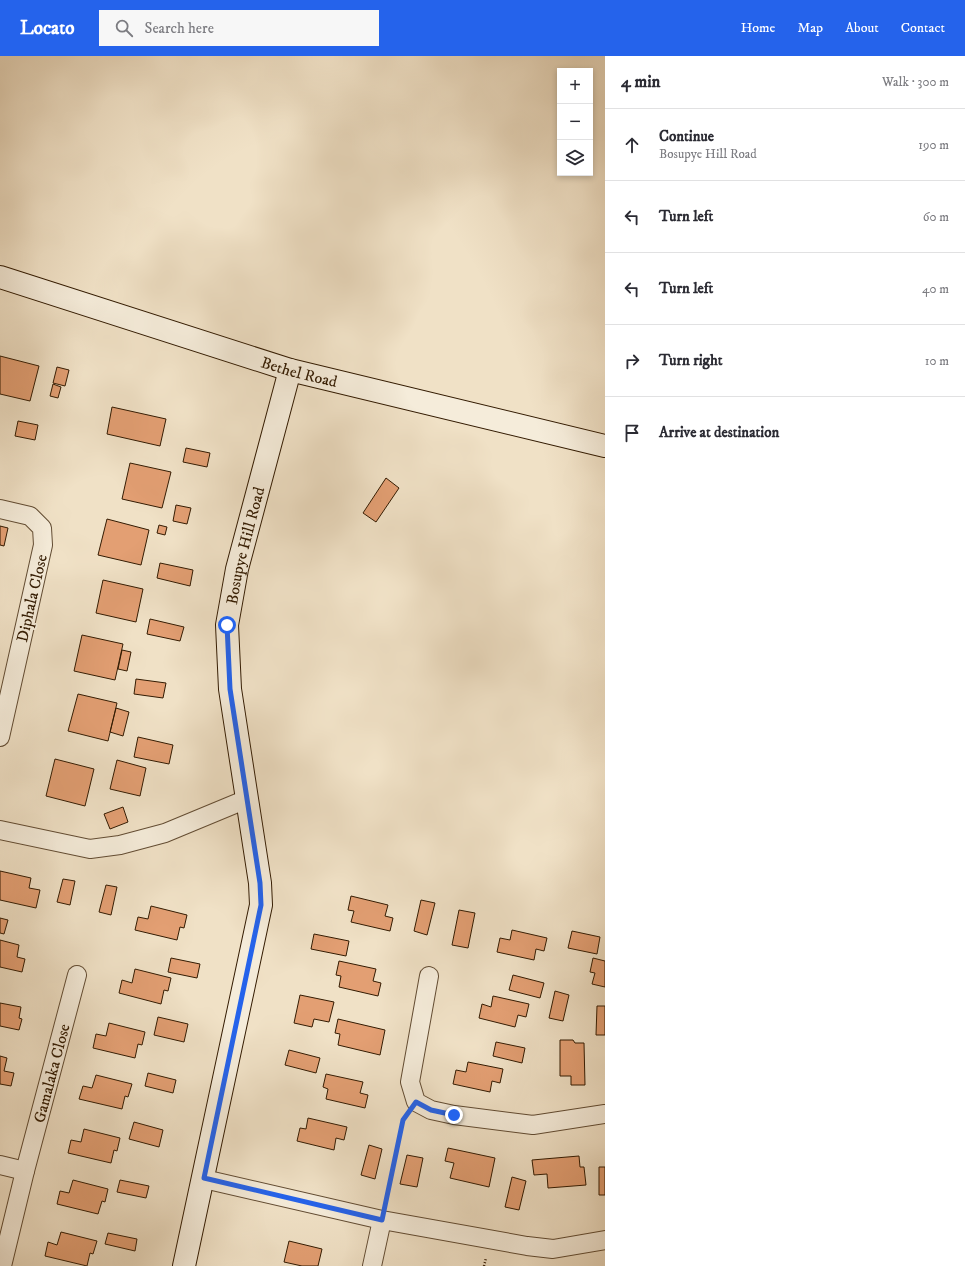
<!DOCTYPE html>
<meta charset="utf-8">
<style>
:root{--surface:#fff;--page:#f7f7f7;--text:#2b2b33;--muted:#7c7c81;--line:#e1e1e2;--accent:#2563eb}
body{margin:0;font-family:"IM FELL DW Pica",serif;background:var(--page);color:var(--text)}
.controls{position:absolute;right:12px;top:12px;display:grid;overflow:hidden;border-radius:0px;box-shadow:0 2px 6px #0003}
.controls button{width:36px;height:36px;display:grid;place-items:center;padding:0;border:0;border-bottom:1px solid var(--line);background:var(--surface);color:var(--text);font:20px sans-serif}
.stop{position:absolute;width:12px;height:12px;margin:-9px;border:3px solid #2563eb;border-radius:50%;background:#fff}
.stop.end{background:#2563eb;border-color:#fff;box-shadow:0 1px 4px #0008}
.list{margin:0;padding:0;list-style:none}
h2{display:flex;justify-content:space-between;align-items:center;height:52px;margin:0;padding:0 16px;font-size:17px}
h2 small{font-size:13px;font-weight:400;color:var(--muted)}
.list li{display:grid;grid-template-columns:26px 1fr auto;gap:12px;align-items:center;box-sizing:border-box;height:72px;padding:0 16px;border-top:1px solid var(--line)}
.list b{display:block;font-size:15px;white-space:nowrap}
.list p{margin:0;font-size:13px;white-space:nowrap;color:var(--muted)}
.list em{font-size:13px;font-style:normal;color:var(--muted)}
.icon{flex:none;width:22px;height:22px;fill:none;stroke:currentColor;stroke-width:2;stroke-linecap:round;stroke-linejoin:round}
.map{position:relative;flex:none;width:605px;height:1210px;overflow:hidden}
header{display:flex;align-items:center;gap:24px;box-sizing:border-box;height:56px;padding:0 20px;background:var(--accent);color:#fff}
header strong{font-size:19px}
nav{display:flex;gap:22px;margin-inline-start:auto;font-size:14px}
.search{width:280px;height:36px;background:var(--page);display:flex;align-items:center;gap:10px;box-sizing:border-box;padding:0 14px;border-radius:0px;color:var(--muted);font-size:15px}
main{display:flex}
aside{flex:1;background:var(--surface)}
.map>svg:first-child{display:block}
.building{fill:#e39f73;stroke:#331b02}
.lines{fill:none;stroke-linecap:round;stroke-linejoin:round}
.street-casing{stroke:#624c33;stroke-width:20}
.secondary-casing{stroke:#331b02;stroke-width:24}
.path{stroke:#331b02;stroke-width:2.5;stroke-dasharray:1 2;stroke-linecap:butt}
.street{stroke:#f5ecda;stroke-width:18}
.secondary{stroke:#f5ecda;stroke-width:22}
.route{stroke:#2563eb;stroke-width:5}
.labels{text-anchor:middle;stroke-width:3.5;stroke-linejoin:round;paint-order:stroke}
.street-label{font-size:16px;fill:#331b02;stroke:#f5ecda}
</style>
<header>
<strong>Locato</strong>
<div class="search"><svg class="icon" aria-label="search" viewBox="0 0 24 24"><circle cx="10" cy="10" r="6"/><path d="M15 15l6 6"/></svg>Search here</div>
<nav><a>Home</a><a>Map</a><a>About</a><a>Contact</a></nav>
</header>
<main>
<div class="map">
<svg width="605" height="1210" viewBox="0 0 605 1210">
<rect width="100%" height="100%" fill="#f0e1c6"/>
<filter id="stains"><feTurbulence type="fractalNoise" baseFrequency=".005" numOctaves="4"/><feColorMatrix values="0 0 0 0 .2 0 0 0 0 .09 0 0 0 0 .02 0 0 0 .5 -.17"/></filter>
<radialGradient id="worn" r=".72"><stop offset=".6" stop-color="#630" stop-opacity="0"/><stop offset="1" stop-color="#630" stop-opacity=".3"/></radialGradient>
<path class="building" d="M 0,300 L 39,310 L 30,345 L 0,338 Z
M 57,311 L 69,314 L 65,330 L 53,327 Z
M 53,328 L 61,331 L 58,342 L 50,340 Z
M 112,351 L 166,363 L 160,390 L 107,378 Z
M 18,365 L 38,369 L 35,384 L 15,380 Z
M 186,392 L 210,397 L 207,411 L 183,406 Z
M 130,407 L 171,416 L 162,452 L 122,443 Z
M 386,422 L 399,432 L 376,466 L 363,457 Z
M 176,449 L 191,452 L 187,468 L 173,465 Z
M 107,463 L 149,474 L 141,509 L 98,499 Z
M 159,469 L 167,471 L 165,479 L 157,477 Z
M 0,470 L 8,472 L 4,490 L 0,489 Z
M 160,507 L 193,514 L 190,530 L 157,522 Z
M 103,524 L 143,533 L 136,566 L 96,557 Z
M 150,563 L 184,571 L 180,585 L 147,578 Z
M 82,579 L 123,588 L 115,624 L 74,615 Z
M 122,594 L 131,596 L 127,615 L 118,613 Z
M 136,623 L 166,627 L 163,642 L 134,638 Z
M 78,638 L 117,647 L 108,685 L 68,675 Z
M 116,652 L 129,656 L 123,680 L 110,676 Z
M 138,681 L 173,689 L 169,708 L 134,701 Z
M 55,703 L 94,713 L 85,750 L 46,740 Z
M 117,704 L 146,712 L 140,740 L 110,733 Z
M 123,751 L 128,766 L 110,773 L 104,758 Z
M 0,815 L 31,822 L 29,832 L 40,834 L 36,852 L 0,844 Z
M 63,823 L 75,825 L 70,849 L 57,846 Z
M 106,829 L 117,831 L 111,859 L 99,856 Z
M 351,840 L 388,849 L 385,860 L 393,862 L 390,875 L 351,866 L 354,855 L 348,854 Z
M 421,844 L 435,847 L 427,879 L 414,875 Z
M 151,850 L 187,859 L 184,872 L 180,871 L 177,884 L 135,874 L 138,861 L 148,863 Z
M 459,854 L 475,857 L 468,892 L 452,889 Z
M 0,862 L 8,864 L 4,878 L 0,877 Z
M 512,874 L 547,882 L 544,895 L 536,893 L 534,904 L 497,896 L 500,882 L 510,884 Z
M 572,875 L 600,881 L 597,898 L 568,892 Z
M 314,878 L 349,885 L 346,900 L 311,893 Z
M 0,884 L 19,889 L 17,901 L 25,903 L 22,916 L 0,911 Z
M 171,902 L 200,908 L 197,922 L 168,916 Z
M 593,902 L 605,905 L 605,931 L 592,928 L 595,917 L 590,916 Z
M 339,905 L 376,913 L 373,925 L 381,927 L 378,940 L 339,931 L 341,920 L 336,919 Z
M 135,913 L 171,922 L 168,935 L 164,934 L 161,948 L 119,937 L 122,924 L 132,927 Z
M 513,919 L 544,927 L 540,942 L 509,934 Z
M 555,935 L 569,939 L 563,965 L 549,962 Z
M 300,939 L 334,946 L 329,966 L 314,963 L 312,971 L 294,967 Z
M 493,940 L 529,948 L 526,961 L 518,959 L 515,971 L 479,962 L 482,948 L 491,951 Z
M 0,947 L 21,951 L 19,962 L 22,963 L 19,974 L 0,970 Z
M 597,950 L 605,950 L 605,979 L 596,979 Z
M 158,961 L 188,968 L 184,986 L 154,979 Z
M 338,963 L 385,974 L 380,999 L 338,989 L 340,978 L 335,977 Z
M 109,967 L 145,976 L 142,989 L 138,988 L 135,1002 L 93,992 L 96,978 L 106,980 Z
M 560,984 L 573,984 L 575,987 L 584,987 L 585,1029 L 571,1029 L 571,1020 L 560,1020 Z
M 496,986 L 525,992 L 522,1007 L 493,1000 Z
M 289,994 L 320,1002 L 316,1017 L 285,1009 Z
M 0,1000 L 7,1002 L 4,1015 L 14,1017 L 11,1030 L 0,1028 Z
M 468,1006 L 503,1013 L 500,1027 L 492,1025 L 490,1036 L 453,1028 L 456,1014 L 466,1016 Z
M 148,1017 L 176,1024 L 173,1037 L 145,1030 Z
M 326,1018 L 363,1026 L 360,1037 L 368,1039 L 365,1052 L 326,1043 L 328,1033 L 323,1031 Z
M 96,1019 L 132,1028 L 128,1041 L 125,1040 L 122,1053 L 79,1043 L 83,1030 L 92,1032 Z
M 308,1062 L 347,1071 L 344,1084 L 336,1082 L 334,1094 L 297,1085 L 300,1072 L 306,1073 Z
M 134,1066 L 163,1074 L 159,1091 L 129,1083 Z
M 84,1073 L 120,1082 L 117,1095 L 114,1094 L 111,1107 L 68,1097 L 71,1084 L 81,1086 Z
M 369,1089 L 382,1093 L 375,1123 L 361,1119 Z
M 448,1092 L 495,1102 L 489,1131 L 450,1122 L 454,1107 L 445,1105 Z
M 407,1099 L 423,1102 L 417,1131 L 400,1128 Z
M 579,1100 L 580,1111 L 584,1111 L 586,1129 L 548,1132 L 547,1118 L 534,1119 L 532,1104 Z
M 599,1111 L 605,1111 L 605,1139 L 599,1139 Z
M 512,1121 L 526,1125 L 519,1154 L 505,1151 Z
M 73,1124 L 108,1133 L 105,1146 L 102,1145 L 98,1158 L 57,1148 L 60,1135 L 69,1137 Z
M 120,1124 L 149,1130 L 146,1142 L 117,1136 Z
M 61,1176 L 97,1185 L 93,1198 L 90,1197 L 87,1210 L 45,1200 L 48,1186 L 57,1189 Z
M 108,1177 L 137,1183 L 135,1195 L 105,1188 Z
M 289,1185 L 322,1193 L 318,1210 L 302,1210 L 284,1206 Z"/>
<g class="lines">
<g class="street-casing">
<g id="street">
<path d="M 0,453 L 30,460 L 42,472 L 43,489 L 0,681"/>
<path d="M 0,774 L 90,793 L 120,789 L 165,777 L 247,743"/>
<path d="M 429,920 L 410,1026 L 416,1046 L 431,1054 L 454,1059 L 533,1069 L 605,1058"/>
<path d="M 0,1109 L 25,1115"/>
<path d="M 204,1123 L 382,1164 L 527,1190 L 553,1193 L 605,1184"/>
<path id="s1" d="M 2,1210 L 25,1115 L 77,919"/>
<path d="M 372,1210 L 382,1164"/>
</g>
</g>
<g class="secondary-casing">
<g id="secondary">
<path id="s2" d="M 0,221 L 290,314 L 605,390"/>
<path id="s3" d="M 184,1210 L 261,849 L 260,827 L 230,633 L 227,569 L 237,513 L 290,314"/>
</g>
</g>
<path class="path" d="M 386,1146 L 403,1064 L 405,1061
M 484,1210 L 486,1202"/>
<use href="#street" class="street"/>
<use href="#secondary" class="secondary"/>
</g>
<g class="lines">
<path class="route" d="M 227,569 L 230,633 L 260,827 L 261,849 L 204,1122 L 382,1164 L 403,1064 L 416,1046 L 431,1054 L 454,1059"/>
</g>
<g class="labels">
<g class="street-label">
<text dy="6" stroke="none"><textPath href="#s2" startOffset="314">Bethel Road</textPath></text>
<text dy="6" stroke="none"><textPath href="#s3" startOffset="733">Bosupye Hill Road</textPath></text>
<text transform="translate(31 542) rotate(-77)" y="6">Diphala Close</text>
<text dy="6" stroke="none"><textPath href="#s1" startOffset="199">Gamalaka Close</textPath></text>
</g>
</g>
<rect width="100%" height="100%" filter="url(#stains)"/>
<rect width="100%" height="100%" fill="url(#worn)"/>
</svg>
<div class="controls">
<button>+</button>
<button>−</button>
<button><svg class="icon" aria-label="layers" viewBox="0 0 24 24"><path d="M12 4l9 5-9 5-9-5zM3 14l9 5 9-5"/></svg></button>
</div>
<div class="stop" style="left:227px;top:569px"></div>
<div class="stop end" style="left:454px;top:1059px"></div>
</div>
<aside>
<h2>4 min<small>Walk · 300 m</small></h2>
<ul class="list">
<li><svg class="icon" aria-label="ahead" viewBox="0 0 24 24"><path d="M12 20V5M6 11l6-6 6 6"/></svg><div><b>Continue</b><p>Bosupye Hill Road</p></div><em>190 m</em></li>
<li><svg class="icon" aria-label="left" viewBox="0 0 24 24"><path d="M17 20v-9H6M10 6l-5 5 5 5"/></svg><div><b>Turn left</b></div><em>60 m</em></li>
<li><svg class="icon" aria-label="left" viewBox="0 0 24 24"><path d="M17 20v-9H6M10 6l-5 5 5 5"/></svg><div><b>Turn left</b></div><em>40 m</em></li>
<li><svg class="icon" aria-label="right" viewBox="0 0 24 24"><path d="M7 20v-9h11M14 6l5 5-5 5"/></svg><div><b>Turn right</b></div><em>10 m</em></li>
<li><svg class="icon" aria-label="arrive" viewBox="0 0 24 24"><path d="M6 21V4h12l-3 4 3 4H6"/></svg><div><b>Arrive at destination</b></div></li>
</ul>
</aside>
</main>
